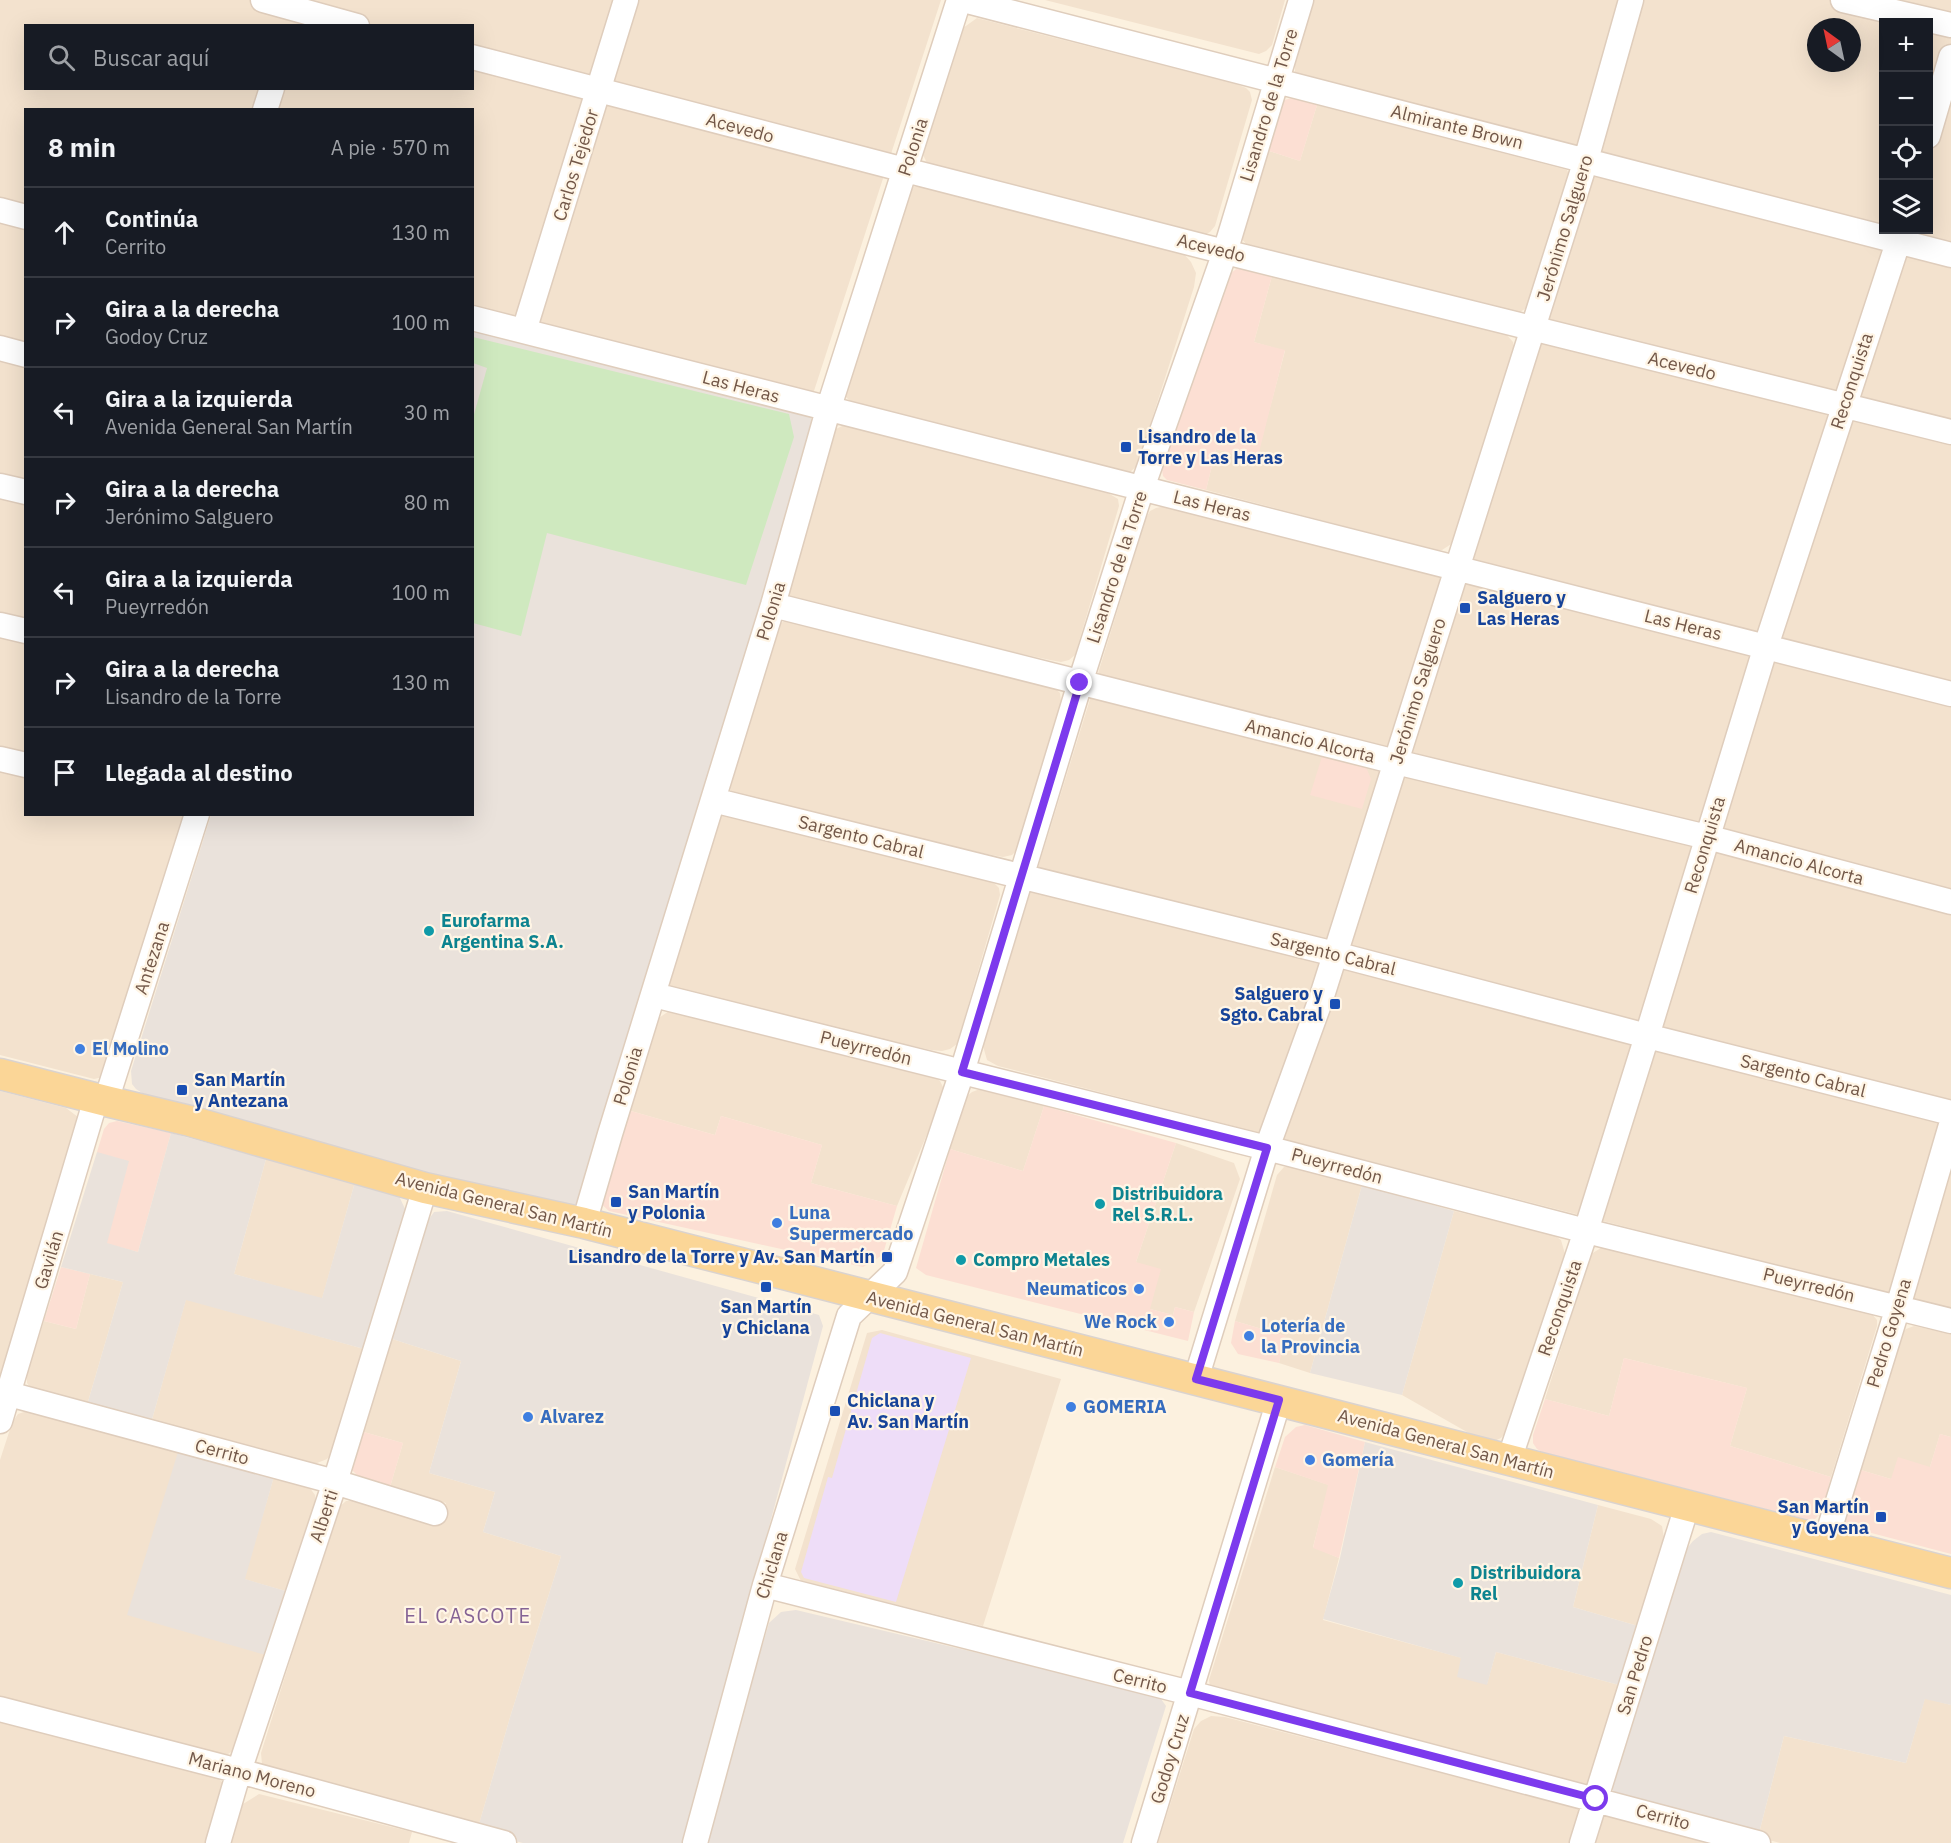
<!DOCTYPE html>
<html lang="es">
<meta charset="utf-8">
<style>
:root{--surface:#171b24;--page:#242831;--text:#f1f3f6;--muted:#9ea1a6;--line:#363941}
body{margin:0;font-family:"IBM Plex Sans",sans-serif;background:var(--page);color:var(--text)}
.controls{position:absolute;right:18px;top:18px;display:grid;overflow:hidden;border-radius:0px;box-shadow:0 6px 24px #0002}
.controls button{width:54px;height:54px;display:grid;place-items:center;padding:0;border:0;border-bottom:2px solid var(--line);background:var(--surface);color:var(--text);font:30px sans-serif}
.compass{position:absolute;left:1807px;top:18px;width:54px;height:54px;border-radius:50%;background:var(--surface);box-shadow:0 6px 24px #0002;rotate:327deg}
.stop{position:absolute;width:18px;height:18px;margin:-14px;border:4px solid #7c3aed;border-radius:50%;background:#fff}
.stop.end{background:#7c3aed;border-color:#fff;box-shadow:0 2px 6px #0008}
.list{margin:0;padding:0;list-style:none}
h2{display:flex;justify-content:space-between;align-items:center;height:78px;margin:0;padding:0 24px;font-size:26px}
h2 small{font-size:20px;font-weight:400;color:var(--muted)}
.list li{display:grid;grid-template-columns:39px 1fr auto;gap:18px;align-items:center;box-sizing:border-box;height:90px;padding:0 24px;border-top:2px solid var(--line)}
.list b{display:block;font-size:22px;white-space:nowrap}
.list p{margin:0;font-size:20px;white-space:nowrap;color:var(--muted)}
.list em{font-size:20px;font-style:normal;color:var(--muted)}
.icon{flex:none;width:33px;height:33px;fill:none;stroke:currentColor;stroke-width:2;stroke-linecap:round;stroke-linejoin:round}
.map{position:relative;flex:none;width:1951px;height:1843px;overflow:hidden}
.search{position:absolute;background:var(--surface);box-shadow:0 6px 24px #0002;left:24px;top:24px;width:450px;height:66px;display:flex;align-items:center;gap:15px;box-sizing:border-box;padding:0 21px;border-radius:0px;color:var(--muted);font-size:22px}
.panel{position:absolute;background:var(--surface);box-shadow:0 6px 24px #0002;left:24px;top:108px;width:450px;height:708px;border-radius:0px}
.map>svg:first-child{display:block}
.residential{fill:#f3e2ce;fill-rule:evenodd}
.commercial{fill:#fcdfd3}
.industrial{fill:#eae2db}
.education{fill:#eeddf8}
.green{fill:#cfe9bf}
.lines{fill:none;stroke-linecap:round;stroke-linejoin:round}
.minor-casing{stroke:#dfcdbc;stroke-width:27}
.major-casing{stroke:#dad3cf;stroke-width:33}
.minor{stroke:#fff;stroke-width:24}
.major{stroke:#fbd697;stroke-width:30}
.route{stroke:#7c3aed;stroke-width:8}
.transit-dot{fill:#1a4fb4;stroke:#fff5e5;stroke-width:2}
.culture-dot{fill:#0f9aa8;stroke:#fff5e5;stroke-width:2}
.shop-dot{fill:#3f7fe0;stroke:#fff5e5;stroke-width:2}
.labels{text-anchor:middle;stroke-width:4.5;stroke-linejoin:round;paint-order:stroke}
.street-label{font-size:18px;fill:#725748;stroke:#fff5e5}
.transit-label{font-size:18px;font-weight:bold;fill:#164399;stroke:#fff5e5;text-anchor:start}
.culture-label{font-size:18px;font-weight:bold;fill:#0d838f;stroke:#fff5e5;text-anchor:start}
.shop-label{font-size:18px;font-weight:bold;fill:#366cbe;stroke:#fff5e5;text-anchor:start}
.neighbourhood-label{font-size:20px;letter-spacing:1.5px;fill:#856395;stroke:#fff5e5}
</style>
<div class="map">
<svg width="1951" height="1843" viewBox="0 0 1951 1843">
<rect width="100%" height="100%" fill="#fcf1df"/>
<path class="residential" d="M 0,0 L 941,0 L 813,394 L 473,312 L 472,110 L 26,110 L 26,814 L 189,815 L 103,1077 L 94,1079 L 0,1055 ZM 26,26 L 472,26 L 472,88 L 26,88 Z
M 1045,0 L 1285,0 L 1272,45 L 1266,51 L 1259,54 Z
M 1312,0 L 1951,0 L 1951,1310 L 998,1066 L 987,1060 L 983,1046 L 1146,518 L 1150,511 L 1156,508 L 1165,506 L 1464,582 L 1599,158 L 1304,79 L 1295,73 L 1295,61 ZM 1884,22 L 1928,22 L 1928,230 L 1884,230 ZM 1816,27 L 1852,27 L 1852,63 L 1816,63 Z
M 977,18 L 1236,84 L 1246,88 L 1250,92 L 1252,100 L 1215,226 L 1210,232 L 1203,236 L 933,167 L 927,163 L 923,155 L 963,28 Z
M 1317,105 L 1567,170 L 1570,176 L 1528,307 L 1520,312 L 1513,314 L 1246,244 L 1242,239 L 1242,234 L 1266,150 L 1300,161 Z
M 919,186 L 1183,253 L 1191,262 L 1196,273 L 1194,287 L 1137,466 L 1130,472 L 1120,474 L 856,405 L 849,400 L 844,395 L 911,187 Z
M 1273,272 L 1506,334 L 1513,342 L 1514,347 L 1456,541 L 1442,550 L 1435,550 L 1206,490 L 1216,449 L 1256,460 L 1285,351 L 1254,342 Z
M 844,425 L 1103,490 L 1118,499 L 1119,506 L 1075,655 L 1069,660 L 1061,662 L 1050,660 L 801,606 L 789,597 L 785,584 L 831,435 L 836,429 Z
M 787,620 L 1046,685 L 1056,689 L 1060,693 L 1061,701 L 1018,849 L 1012,855 L 1003,857 L 992,855 L 743,800 L 731,792 L 728,779 L 779,624 Z
M 726,814 L 984,879 L 995,884 L 999,888 L 1000,895 L 957,1044 L 950,1049 L 942,1051 L 931,1050 L 682,995 L 670,986 L 667,973 L 718,818 Z
M 669,1011 L 935,1077 L 940,1081 L 945,1091 L 897,1206 L 811,1183 L 822,1145 L 721,1116 L 715,1135 L 624,1109 L 656,1020 Z
M 988,1088 L 1044,1106 L 1023,1171 L 950,1149 L 965,1098 L 972,1092 L 980,1089 Z
M 0,1091 L 66,1108 L 78,1117 L 82,1127 L 0,1395 Z
M 1176,1143 L 1234,1163 L 1240,1179 L 1194,1312 L 1175,1307 L 1173,1315 L 1150,1309 L 1136,1262 Z
M 266,1159 L 355,1182 L 322,1299 L 234,1274 Z
M 1296,1166 L 1362,1185 L 1310,1373 L 1279,1363 L 1285,1336 L 1235,1321 L 1277,1175 L 1284,1167 Z
M 1454,1211 L 1554,1235 L 1561,1240 L 1565,1254 L 1507,1431 L 1501,1438 L 1488,1444 L 1402,1395 Z
M 1609,1247 L 1872,1314 L 1877,1320 L 1877,1326 L 1831,1477 L 1730,1446 L 1747,1388 L 1624,1358 L 1609,1416 L 1545,1399 L 1591,1254 L 1601,1248 Z
M 90,1274 L 123,1282 L 87,1405 L 32,1390 L 27,1383 L 27,1375 L 44,1321 L 76,1329 Z
M 186,1299 L 364,1349 L 335,1451 L 327,1459 L 317,1463 L 305,1463 L 151,1423 Z
M 1914,1326 L 1951,1334 L 1951,1437 L 1940,1434 L 1930,1467 L 1891,1479 L 1854,1468 L 1899,1337 L 1906,1329 Z
M 882,1330 L 1061,1379 L 983,1626 L 801,1581 L 795,1569 L 867,1333 Z
M 389,1338 L 461,1361 L 429,1473 L 495,1492 L 483,1532 L 561,1556 L 511,1714 L 477,1831 L 270,1769 L 262,1764 L 261,1753 L 338,1508 L 346,1501 L 360,1501 L 440,1525 L 446,1503 L 390,1487 L 403,1443 L 360,1431 Z
M 27,1411 L 179,1449 L 269,1656 L 236,1749 L 228,1754 L 218,1757 L 0,1698 L 0,1460 L 12,1423 L 18,1414 Z
M 1275,1467 L 1329,1485 L 1313,1547 L 1339,1558 L 1323,1620 L 1462,1658 L 1487,1684 L 1496,1652 L 1619,1685 L 1591,1779 L 1583,1786 L 1210,1687 L 1209,1680 Z
M 275,1473 L 307,1484 L 315,1495 L 316,1503 L 289,1592 L 244,1579 Z
M 1598,1505 L 1651,1519 L 1662,1526 L 1664,1538 L 1638,1626 L 1573,1607 Z
M 1925,1698 L 1951,1705 L 1951,1843 L 1780,1843 L 1758,1837 L 1784,1736 L 1906,1763 Z
M 1211,1716 L 1225,1717 L 1712,1843 L 1158,1843 L 1194,1729 L 1201,1721 Z
M 0,1718 L 218,1778 L 225,1785 L 210,1843 L 0,1843 Z
M 259,1794 L 412,1832 L 409,1843 L 231,1843 L 243,1804 Z"/>
<path class="commercial" d="M 1292,98 L 1317,105 L 1300,161 L 1266,150 L 1280,105 L 1284,100 Z
M 1240,266 L 1273,272 L 1254,342 L 1285,350 L 1257,460 L 1216,449 L 1206,490 L 1167,480 L 1163,476 L 1162,470 L 1226,277 Z
M 1324,750 L 1361,761 L 1366,767 L 1371,779 L 1362,809 L 1310,795 Z
M 1044,1106 L 1176,1143 L 1136,1262 L 1161,1269 L 1150,1309 L 1173,1315 L 1175,1307 L 1194,1312 L 1188,1341 L 926,1275 L 916,1268 L 950,1149 L 1023,1171 Z
M 624,1109 L 715,1135 L 721,1116 L 822,1145 L 811,1183 L 897,1206 L 883,1254 L 874,1261 L 863,1267 L 609,1211 L 599,1202 Z
M 117,1121 L 171,1133 L 138,1252 L 107,1244 L 97,1152 L 104,1129 L 109,1123 Z
M 61,1267 L 90,1274 L 76,1329 L 44,1321 Z
M 1235,1321 L 1286,1336 L 1279,1363 L 1238,1354 L 1231,1343 Z
M 1624,1358 L 1747,1388 L 1730,1446 L 1831,1477 L 1822,1512 L 1814,1520 L 1806,1519 L 1542,1452 L 1537,1449 L 1533,1443 L 1533,1435 L 1545,1399 L 1609,1416 Z
M 1305,1425 L 1365,1442 L 1339,1558 L 1313,1548 L 1328,1485 L 1275,1467 L 1285,1437 L 1296,1427 Z
M 360,1431 L 403,1443 L 390,1487 L 360,1478 L 351,1469 Z
M 1940,1434 L 1951,1437 L 1951,1554 L 1845,1526 L 1841,1521 L 1854,1468 L 1891,1479 L 1898,1457 L 1930,1467 Z"/>
<path class="industrial" d="M 473,326 L 805,410 L 815,424 L 579,1207 L 555,1213 L 142,1093 L 136,1089 L 132,1084 L 131,1071 L 211,815 L 472,814 Z
M 171,1133 L 266,1159 L 234,1274 L 322,1298 L 355,1182 L 399,1196 L 406,1211 L 364,1349 L 186,1300 L 151,1423 L 87,1405 L 123,1282 L 61,1267 L 97,1152 L 129,1161 L 107,1243 L 138,1252 Z
M 1362,1185 L 1454,1211 L 1402,1395 L 1310,1373 Z
M 447,1211 L 819,1315 L 823,1326 L 684,1843 L 523,1843 L 477,1831 L 511,1714 L 561,1556 L 483,1532 L 495,1492 L 429,1473 L 461,1361 L 389,1338 L 427,1222 L 434,1212 Z
M 1365,1442 L 1598,1505 L 1573,1607 L 1638,1626 L 1619,1685 L 1496,1652 L 1487,1685 L 1457,1677 L 1461,1658 L 1323,1619 L 1340,1558 Z
M 179,1449 L 275,1473 L 245,1579 L 289,1592 L 269,1656 L 127,1615 Z
M 1711,1532 L 1951,1595 L 1951,1705 L 1925,1699 L 1906,1763 L 1784,1736 L 1758,1837 L 1613,1796 L 1613,1787 L 1685,1551 L 1693,1541 L 1702,1534 Z
M 796,1610 L 1159,1696 L 1166,1706 L 1123,1843 L 704,1843 L 769,1623 L 781,1612 Z"/>
<path class="education" d="M 880,1333 L 971,1358 L 896,1602 L 804,1578 L 801,1572 L 828,1477 L 832,1478 L 872,1338 Z"/>
<path class="green" d="M 473,337 L 789,414 L 794,437 L 746,585 L 547,533 L 521,636 L 473,623 L 473,418 L 487,368 L 473,363 Z"/>
<g class="lines">
<g class="minor-casing">
<path id="minor" d="M 263,0 L 357,26
M 963,0 L 1951,255
M 1843,0 L 1951,25
M 472,57 L 905,170 L 1225,252 L 1951,432
M 265,110 L 272,88
M 1928,136 L 1951,57
M 0,210 L 26,217
M 472,318 L 1951,694
M 524,331 L 626,0
M 0,348 L 26,355
M 0,486 L 26,492
M 773,605 L 1396,762 L 1707,837 L 1951,902
M 0,625 L 26,631
M 0,759 L 26,765
M 713,800 L 1335,954 L 1647,1036 L 1951,1113
M 654,995 L 1267,1148 L 1586,1231 L 1951,1321
M 106,1101 L 197,814
M 584,1223 L 610,1134 L 773,605 L 828,410 L 959,0
M 1196,1379 L 1267,1148 L 1321,999 L 1533,328 L 1586,160 L 1631,0
M 9,1394 L 335,1482 L 435,1513
M 0,1421 L 96,1099
M 1509,1460 L 1586,1231 L 1647,1036 L 1766,646 L 1902,230
M 1826,1540 L 1898,1307 L 1951,1125
M 765,1585 L 1190,1693 L 1758,1843
M 0,1709 L 239,1771 L 504,1843
M 218,1843 L 239,1771 L 335,1482 L 425,1188
M 695,1843 L 765,1585 L 849,1316 L 895,1272 L 962,1072 L 1080,683 L 1142,488 L 1225,252 L 1301,0
M 1144,1843 L 1279,1400
M 1582,1843 L 1687,1506"/>
</g>
<g class="major-casing">
<path id="major" d="M 0,1074 L 106,1101 L 190,1121 L 425,1188 L 584,1223 L 1951,1573"/>
</g>
<use href="#minor" class="minor"/>
<use href="#major" class="major"/>
</g>
<g class="lines">
<path class="route" d="M 1080,683 L 962,1072 L 1267,1148 L 1196,1379 L 1279,1400 L 1190,1693 L 1596,1799"/>
</g>
<g class="transit-dot">
<rect x="1120" y="441" width="12" height="12" rx="3"/>
<rect x="1459" y="602" width="12" height="12" rx="3"/>
<rect x="1329" y="998" width="12" height="12" rx="3"/>
<rect x="176" y="1084" width="12" height="12" rx="3"/>
<rect x="610" y="1196" width="12" height="12" rx="3"/>
<rect x="881" y="1251" width="12" height="12" rx="3"/>
<rect x="760" y="1281" width="12" height="12" rx="3"/>
<rect x="829" y="1405" width="12" height="12" rx="3"/>
<rect x="1875" y="1511" width="12" height="12" rx="3"/>
</g>
<g class="culture-dot">
<circle cx="429" cy="931" r="6"/>
<circle cx="1100" cy="1204" r="6"/>
<circle cx="961" cy="1260" r="6"/>
<circle cx="1458" cy="1583" r="6"/>
</g>
<g class="shop-dot">
<circle cx="80" cy="1049" r="6"/>
<circle cx="777" cy="1223" r="6"/>
<circle cx="1139" cy="1289" r="6"/>
<circle cx="1169" cy="1322" r="6"/>
<circle cx="1249" cy="1336" r="6"/>
<circle cx="1071" cy="1407" r="6"/>
<circle cx="528" cy="1417" r="6"/>
<circle cx="1310" cy="1460" r="6"/>
</g>
<g class="labels">
<g class="street-label">
<text transform="translate(1269 105) rotate(-73)" y="6">Lisandro de la Torre</text>
<text transform="translate(1457 127) rotate(14)" y="6">Almirante Brown</text>
<text transform="translate(740 128) rotate(15)" y="6">Acevedo</text>
<text transform="translate(913 147) rotate(-72)" y="6">Polonia</text>
<text transform="translate(576 165) rotate(-73)" y="6">Carlos Tejedor</text>
<text transform="translate(1565 228) rotate(-73)" y="6">Jerónimo Salguero</text>
<text transform="translate(1211 248) rotate(14)" y="6">Acevedo</text>
<text transform="translate(1682 366) rotate(14)" y="6">Acevedo</text>
<text transform="translate(1852 381) rotate(-72)" y="6">Reconquista</text>
<text transform="translate(741 387) rotate(15)" y="6">Las Heras</text>
<text transform="translate(1212 506) rotate(14)" y="6">Las Heras</text>
<text transform="translate(1117 567) rotate(-72)" y="6">Lisandro de la Torre</text>
<text transform="translate(771 611) rotate(-73)" y="6">Polonia</text>
<text transform="translate(1683 625) rotate(14)" y="6">Las Heras</text>
<text transform="translate(1418 691) rotate(-73)" y="6">Jerónimo Salguero</text>
<text transform="translate(1310 741) rotate(14)" y="6">Amancio Alcorta</text>
<text transform="translate(861 837) rotate(14)" y="6">Sargento Cabral</text>
<text transform="translate(1705 845) rotate(-73)" y="6">Reconquista</text>
<text transform="translate(1799 862) rotate(15)" y="6">Amancio Alcorta</text>
<text transform="translate(1333 954) rotate(14)" y="6">Sargento Cabral</text>
<text transform="translate(152 958) rotate(-72)" y="6">Antezana</text>
<text transform="translate(866 1048) rotate(14)" y="6">Pueyrredón</text>
<text transform="translate(628 1076) rotate(-73)" y="6">Polonia</text>
<text transform="translate(1803 1076) rotate(14)" y="6">Sargento Cabral</text>
<text transform="translate(1337 1166) rotate(15)" y="6">Pueyrredón</text>
<text transform="translate(504 1205) rotate(14)" y="6">Avenida General San Martín</text>
<text transform="translate(49 1260) rotate(-73)" y="6">Gavilán</text>
<text transform="translate(1809 1285) rotate(14)" y="6">Pueyrredón</text>
<text transform="translate(1560 1308) rotate(-71)" y="6">Reconquista</text>
<text transform="translate(975 1324) rotate(14)" y="6">Avenida General San Martín</text>
<text transform="translate(1889 1333) rotate(-73)" y="6">Pedro Goyena</text>
<text transform="translate(1446 1444) rotate(15)" y="6">Avenida General San Martín</text>
<text transform="translate(222 1452) rotate(15)" y="6">Cerrito</text>
<text transform="translate(324 1516) rotate(-72)" y="6">Alberti</text>
<text transform="translate(772 1565) rotate(-73)" y="6">Chiclana</text>
<text transform="translate(1635 1675) rotate(-73)" y="6">San Pedro</text>
<text transform="translate(1140 1681) rotate(14)" y="6">Cerrito</text>
<text transform="translate(1170 1759) rotate(-73)" y="6">Godoy Cruz</text>
<text transform="translate(252 1775) rotate(15)" y="6">Mariano Moreno</text>
<text transform="translate(1663 1817) rotate(15)" y="6">Cerrito</text>
</g>
<g class="transit-label">
<text x="1138" y="443">Lisandro de la<tspan x="1138" dy="21">Torre y Las Heras</tspan></text>
<text x="1477" y="604">Salguero y<tspan x="1477" dy="21">Las Heras</tspan></text>
<text x="1323" y="1000" text-anchor="end">Salguero y<tspan x="1323" dy="21">Sgto. Cabral</tspan></text>
<text x="194" y="1086">San Martín<tspan x="194" dy="21">y Antezana</tspan></text>
<text x="628" y="1198">San Martín<tspan x="628" dy="21">y Polonia</tspan></text>
<text x="875" y="1263" text-anchor="end">Lisandro de la Torre y Av. San Martín</text>
<text x="766" y="1313" text-anchor="middle">San Martín<tspan x="766" dy="21">y Chiclana</tspan></text>
<text x="847" y="1407">Chiclana y<tspan x="847" dy="21">Av. San Martín</tspan></text>
<text x="1869" y="1513" text-anchor="end">San Martín<tspan x="1869" dy="21">y Goyena</tspan></text>
</g>
<g class="culture-label">
<text x="441" y="927">Eurofarma<tspan x="441" dy="21">Argentina S.A.</tspan></text>
<text x="1112" y="1200">Distribuidora<tspan x="1112" dy="21">Rel S.R.L.</tspan></text>
<text x="973" y="1266">Compro Metales</text>
<text x="1470" y="1579">Distribuidora<tspan x="1470" dy="21">Rel</tspan></text>
</g>
<g class="shop-label">
<text x="92" y="1055">El Molino</text>
<text x="789" y="1219">Luna<tspan x="789" dy="21">Supermercado</tspan></text>
<text x="1127" y="1295" text-anchor="end">Neumaticos</text>
<text x="1157" y="1328" text-anchor="end">We Rock</text>
<text x="1261" y="1332">Lotería de<tspan x="1261" dy="21">la Provincia</tspan></text>
<text x="1083" y="1413">GOMERIA</text>
<text x="540" y="1423">Alvarez</text>
<text x="1322" y="1466">Gomería</text>
</g>
<g class="neighbourhood-label">
<text x="468" y="1623">EL CASCOTE</text>
</g>
</g>
</svg>
<div class="controls">
<button>+</button>
<button>−</button>
<button><svg class="icon" aria-label="locate" viewBox="0 0 24 24"><circle cx="12" cy="12" r="6"/><path d="M12 2v4M12 18v4M2 12h4M18 12h4"/></svg></button>
<button><svg class="icon" aria-label="layers" viewBox="0 0 24 24"><path d="M12 4l9 5-9 5-9-5zM3 14l9 5 9-5"/></svg></button>
</div>
<svg class="compass" viewBox="-18 -18 36 36"><path d="M0-13l5 13h-10z" fill="#e53935"/><path d="M0 13l5-13h-10z" fill="#9ea1a6"/></svg>
<div class="stop" style="left:1596px;top:1799px"></div>
<div class="stop end" style="left:1080px;top:683px"></div>
<div class="search"><svg class="icon" aria-label="search" viewBox="0 0 24 24"><circle cx="10" cy="10" r="6"/><path d="M15 15l6 6"/></svg>Buscar aquí</div>
<section class="panel">
<h2>8 min<small>A pie · 570 m</small></h2>
<ul class="list">
<li><svg class="icon" aria-label="ahead" viewBox="0 0 24 24"><path d="M12 20V5M6 11l6-6 6 6"/></svg><div><b>Continúa</b><p>Cerrito</p></div><em>130 m</em></li>
<li><svg class="icon" aria-label="right" viewBox="0 0 24 24"><path d="M7 20v-9h11M14 6l5 5-5 5"/></svg><div><b>Gira a la derecha</b><p>Godoy Cruz</p></div><em>100 m</em></li>
<li><svg class="icon" aria-label="left" viewBox="0 0 24 24"><path d="M17 20v-9H6M10 6l-5 5 5 5"/></svg><div><b>Gira a la izquierda</b><p>Avenida General San Martín</p></div><em>30 m</em></li>
<li><svg class="icon" aria-label="right" viewBox="0 0 24 24"><path d="M7 20v-9h11M14 6l5 5-5 5"/></svg><div><b>Gira a la derecha</b><p>Jerónimo Salguero</p></div><em>80 m</em></li>
<li><svg class="icon" aria-label="left" viewBox="0 0 24 24"><path d="M17 20v-9H6M10 6l-5 5 5 5"/></svg><div><b>Gira a la izquierda</b><p>Pueyrredón</p></div><em>100 m</em></li>
<li><svg class="icon" aria-label="right" viewBox="0 0 24 24"><path d="M7 20v-9h11M14 6l5 5-5 5"/></svg><div><b>Gira a la derecha</b><p>Lisandro de la Torre</p></div><em>130 m</em></li>
<li><svg class="icon" aria-label="arrive" viewBox="0 0 24 24"><path d="M6 21V4h12l-3 4 3 4H6"/></svg><div><b>Llegada al destino</b></div></li>
</ul>
</section>
</div>
